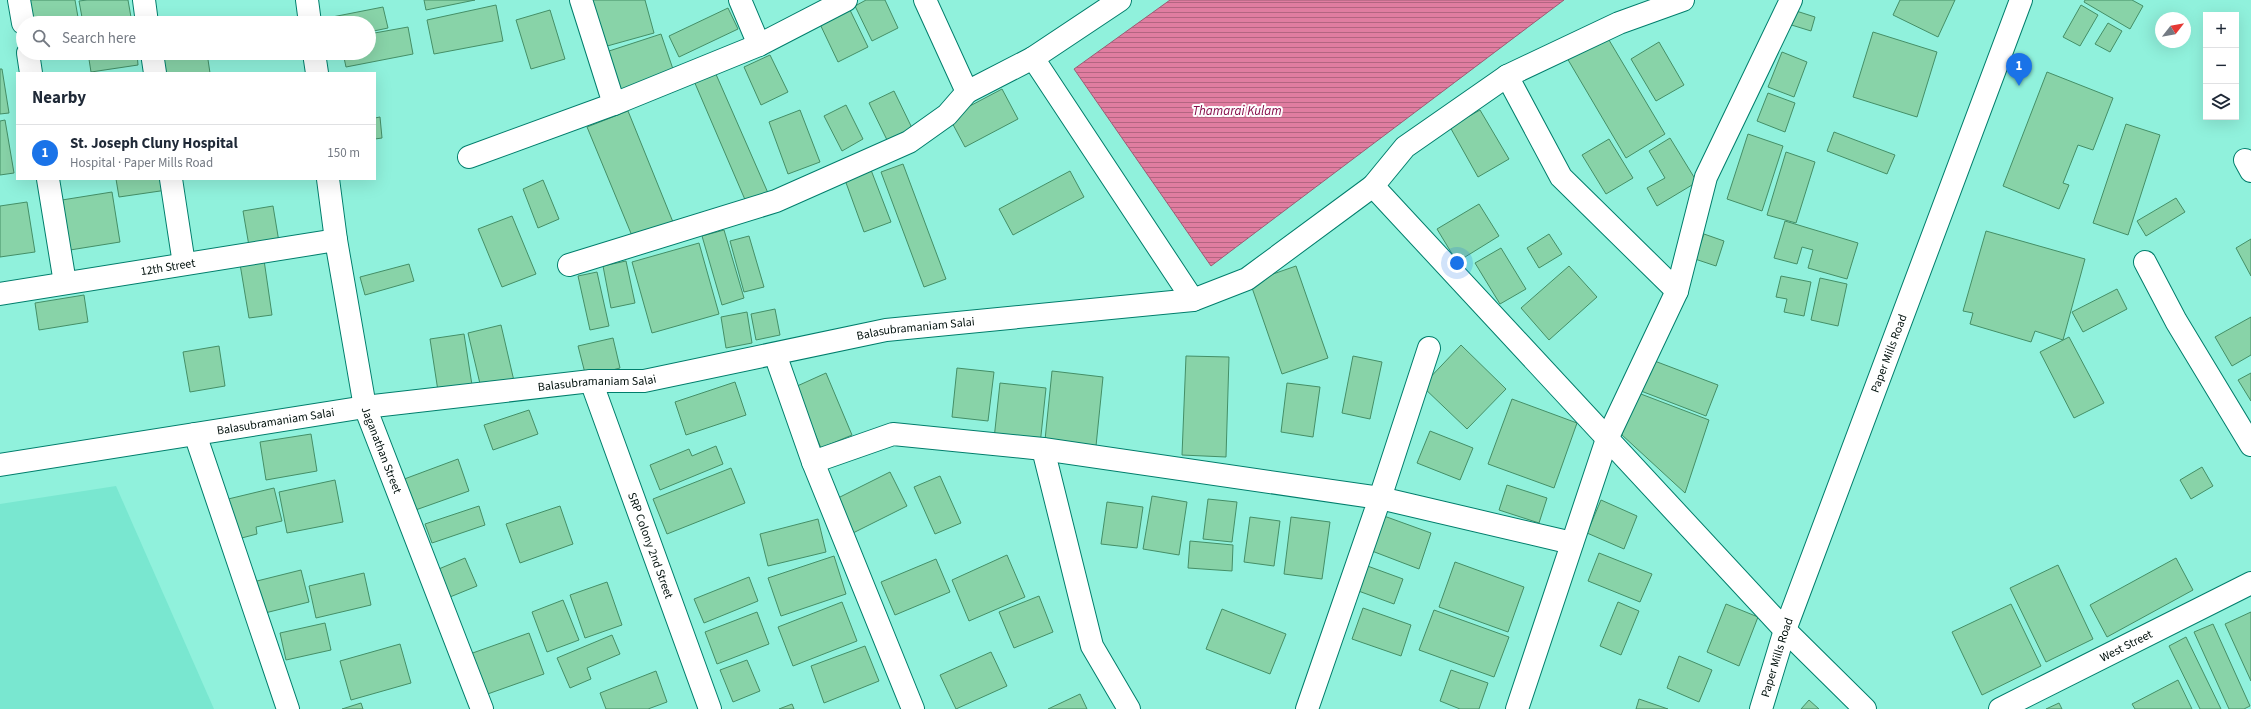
<!DOCTYPE html>
<meta charset="utf-8">
<style>
:root{--surface:#fff;--page:#f2f2f3;--text:#1f2937;--muted:#747a83;--line:#e0e1e3;--accent:#1a73e8}
body{margin:0;font-family:"Source Sans 3",sans-serif;background:var(--page);color:var(--text)}
.controls{position:absolute;right:12px;top:12px;display:grid;overflow:hidden;border-radius:0px;box-shadow:0 4px 16px #0002}
.controls button{width:36px;height:36px;display:grid;place-items:center;padding:0;border:0;border-bottom:1px solid var(--line);background:var(--surface);color:var(--text);font:20px sans-serif}
.compass{position:absolute;left:2155px;top:12px;width:36px;height:36px;border-radius:50%;background:var(--surface);box-shadow:0 4px 16px #0002;rotate:59deg}
.you{position:absolute;left:1457px;top:263px;width:14px;height:14px;margin:-10px;border:3px solid #fff;border-radius:50%;background:#1a73e8;box-shadow:0 0 0 6px #1a73e833}
.badge{display:grid;place-items:center;width:26px;height:26px;border-radius:50%;background:var(--accent);color:#fff;font-size:13px;font-weight:700}
.pin{position:absolute;translate:-50% -33px;filter:drop-shadow(0 1px 2px #0008)}
.pin::after{content:'';position:absolute;top:21px;width:14px;height:12px;background:inherit;clip-path:polygon(0 0,100% 0,50% 100%)}
.list{margin:0;padding:0;list-style:none}
h2{display:flex;justify-content:space-between;align-items:center;height:52px;margin:0;padding:0 16px;font-size:17px}
h2 small{font-size:13px;font-weight:400;color:var(--muted)}
.list li{display:grid;grid-template-columns:26px 1fr auto;gap:12px;align-items:center;box-sizing:border-box;height:56px;padding:0 16px;border-top:1px solid var(--line)}
.list b{display:block;font-size:15px;white-space:nowrap}
.list p{margin:0;font-size:13px;white-space:nowrap;color:var(--muted)}
.list em{font-size:13px;font-style:normal;color:var(--muted)}
.icon{flex:none;width:22px;height:22px;fill:none;stroke:currentColor;stroke-width:2;stroke-linecap:round;stroke-linejoin:round}
.map{position:relative;flex:none;width:2251px;height:709px;overflow:hidden}
.search{position:absolute;background:var(--surface);box-shadow:0 4px 16px #0002;left:16px;top:16px;width:360px;height:44px;display:flex;align-items:center;gap:10px;box-sizing:border-box;padding:0 14px;border-radius:22px;color:var(--muted);font-size:15px}
.panel{position:absolute;background:var(--surface);box-shadow:0 4px 16px #0002;left:16px;top:72px;width:360px;height:108px;border-radius:0px}
.map>svg:first-child{display:block}
.built{fill:#79e7d0}
.water{fill:url(#water-rules);stroke:#9d5c74}
.building{fill:#88d3a8;stroke:#448f67}
.lines{fill:none;stroke-linecap:round;stroke-linejoin:round}
.minor-casing{stroke:#007e6c;stroke-width:24}
.tertiary-casing{stroke:#007e6c;stroke-width:24}
.secondary-casing{stroke:#007e6c;stroke-width:24}
.minor{stroke:#fff;stroke-width:22}
.tertiary{stroke:#fff;stroke-width:22}
.secondary{stroke:#fff;stroke-width:22}
.labels{text-anchor:middle;stroke-width:4;stroke-linejoin:round;paint-order:stroke}
.street-label{font-size:12px;fill:#00100c;stroke:#fdfdfd}
.water-label{font-size:13px;font-style:italic;fill:#880f4b;stroke:#fdfdfd}
</style>
<div class="map">
<svg width="2251" height="709" viewBox="0 0 2251 709">
<defs>
<pattern id="water-rules" width="6" height="5" patternUnits="userSpaceOnUse"><rect width="6" height="5" fill="#e07da0"/><path d="M0 2.5h6" fill="none" stroke="#b36581"/></pattern>
</defs>
<rect width="100%" height="100%" fill="#90f1dc"/>
<path class="built" d="M 116,486 L 214,709 L 0,709 L 0,504 Z"/>
<path class="water" d="M 1170,0 L 1564,0 L 1211,266 L 1074,69 Z"/>
<path class="building" d="M 26,0 L 75,0 L 79,23 L 28,23 Z
M 87,0 L 128,0 L 132,23 L 83,23 L 79,1 Z
M 424,0 L 475,0 L 426,10 Z
M 588,0 L 645,0 L 654,33 L 600,48 Z
M 866,0 L 885,0 L 898,28 L 872,41 L 855,6 Z
M 1900,0 L 1955,0 L 1938,37 L 1893,15 Z
M 2085,0 L 2132,0 L 2143,6 L 2130,29 L 2084,2 Z
M 496,5 L 503,41 L 434,54 L 427,20 Z
M 2081,5 L 2098,15 L 2080,46 L 2063,37 Z
M 383,7 L 388,28 L 369,32 L 369,23 L 323,23 L 322,19 Z
M 728,8 L 738,29 L 679,57 L 669,36 Z
M 849,8 L 868,47 L 838,62 L 819,22 Z
M 1790,9 L 1815,17 L 1811,31 L 1785,23 Z
M 550,10 L 565,59 L 531,69 L 516,20 Z
M 2108,23 L 2122,31 L 2110,52 L 2095,44 Z
M 408,27 L 413,54 L 346,67 L 343,53 L 369,53 L 369,34 Z
M 1873,32 L 1937,52 L 1917,117 L 1853,97 Z
M 661,34 L 675,75 L 617,95 L 603,53 Z
M 1606,35 L 1665,134 L 1626,158 L 1567,58 Z
M 1659,42 L 1684,85 L 1656,101 L 1631,59 Z
M 1782,52 L 1807,62 L 1794,97 L 1768,87 Z
M 88,53 L 137,53 L 138,65 L 91,72 Z
M 161,53 L 207,53 L 210,73 L 164,73 Z
M 770,55 L 788,92 L 761,105 L 744,67 Z
M 0,69 L 2,69 L 9,113 L 0,114 Z
M 715,72 L 768,193 L 746,202 L 694,81 Z
M 2047,72 L 2113,98 L 2093,150 L 2078,145 L 2063,183 L 2069,185 L 2059,209 L 2003,186 Z
M 1002,89 L 1018,119 L 965,147 L 949,117 Z
M 894,91 L 912,128 L 887,140 L 869,103 Z
M 1768,93 L 1795,103 L 1785,132 L 1757,121 Z
M 846,105 L 863,139 L 842,151 L 824,116 Z
M 800,110 L 820,162 L 788,174 L 769,122 Z
M 1480,110 L 1509,159 L 1478,177 L 1450,127 Z
M 628,111 L 675,227 L 635,243 L 587,127 Z
M 380,117 L 382,138 L 375,139 L 375,118 Z
M 5,120 L 14,173 L 0,175 L 0,121 Z
M 2126,124 L 2160,135 L 2128,235 L 2093,223 Z
M 1834,132 L 1895,155 L 1887,174 L 1827,151 Z
M 1748,134 L 1783,146 L 1762,211 L 1727,199 Z
M 1670,138 L 1697,182 L 1657,206 L 1647,188 L 1665,178 L 1649,151 Z
M 1609,139 L 1633,178 L 1606,194 L 1582,155 Z
M 1786,152 L 1815,162 L 1796,223 L 1767,215 Z
M 903,164 L 946,279 L 924,287 L 881,172 Z
M 871,170 L 891,222 L 864,232 L 845,180 Z
M 1070,171 L 1084,197 L 1013,235 L 999,209 Z
M 116,179 L 165,179 L 167,190 L 119,197 Z
M 543,180 L 559,219 L 538,228 L 523,189 Z
M 112,192 L 120,242 L 70,250 L 62,200 Z
M 2176,198 L 2185,212 L 2146,236 L 2137,221 Z
M 27,202 L 35,252 L 0,257 L 0,206 Z
M 1479,204 L 1499,236 L 1457,262 L 1437,229 Z
M 273,206 L 279,242 L 249,246 L 243,211 Z
M 512,216 L 536,274 L 502,287 L 478,229 Z
M 1785,221 L 1858,243 L 1847,279 L 1808,268 L 1813,250 L 1802,247 L 1797,264 L 1774,258 Z
M 724,230 L 744,298 L 722,305 L 702,236 Z
M 1986,231 L 2085,259 L 2063,340 L 2035,331 L 2031,342 L 1970,324 L 1973,313 L 1963,311 Z
M 1549,234 L 1562,254 L 1539,268 L 1527,248 Z
M 1704,234 L 1724,241 L 1716,266 L 1695,259 Z
M 749,236 L 764,287 L 744,292 L 730,241 Z
M 2251,239 L 2251,276 L 2236,248 Z
M 699,243 L 719,314 L 652,333 L 632,262 Z
M 1501,248 L 1526,289 L 1500,304 L 1475,263 Z
M 264,260 L 272,315 L 249,318 L 240,264 Z
M 626,261 L 635,303 L 611,308 L 603,266 Z
M 409,264 L 414,281 L 365,295 L 360,277 Z
M 1296,266 L 1328,358 L 1282,374 L 1250,282 Z
M 1569,266 L 1597,297 L 1549,340 L 1521,308 Z
M 597,272 L 609,326 L 590,330 L 578,276 Z
M 1781,276 L 1811,282 L 1804,316 L 1784,312 L 1787,299 L 1776,297 Z
M 1820,278 L 1847,284 L 1838,326 L 1811,320 Z
M 2117,289 L 2127,309 L 2083,332 L 2072,312 Z
M 84,295 L 88,322 L 39,330 L 35,303 Z
M 775,309 L 780,335 L 756,340 L 751,314 Z
M 747,312 L 752,343 L 726,348 L 721,317 Z
M 2251,317 L 2251,355 L 2232,366 L 2215,337 Z
M 501,325 L 514,381 L 481,388 L 468,333 Z
M 464,334 L 472,385 L 438,391 L 430,339 Z
M 2069,337 L 2104,403 L 2074,418 L 2040,352 Z
M 613,338 L 620,368 L 586,377 L 578,346 Z
M 1461,345 L 1506,389 L 1467,429 L 1422,386 Z
M 219,346 L 225,386 L 190,392 L 183,352 Z
M 1186,356 L 1229,357 L 1226,457 L 1182,455 Z
M 1353,356 L 1382,362 L 1370,419 L 1342,413 Z
M 1652,360 L 1718,385 L 1706,416 L 1641,391 Z
M 957,368 L 994,372 L 988,421 L 952,417 Z
M 1052,371 L 1103,377 L 1096,446 L 1045,440 Z
M 826,373 L 852,435 L 821,448 L 795,387 Z
M 2251,373 L 2251,401 L 2238,380 Z
M 735,382 L 746,415 L 686,435 L 675,402 Z
M 1000,383 L 1046,388 L 1040,445 L 994,439 Z
M 1287,383 L 1320,387 L 1313,437 L 1281,432 Z
M 1633,391 L 1709,420 L 1685,493 L 1622,435 Z
M 1512,399 L 1577,423 L 1554,488 L 1488,464 Z
M 529,410 L 538,434 L 493,450 L 484,425 Z
M 1430,431 L 1473,448 L 1460,480 L 1417,463 Z
M 311,434 L 317,471 L 266,480 L 260,442 Z
M 716,446 L 723,464 L 660,490 L 650,465 L 689,449 L 692,456 Z
M 458,459 L 469,491 L 410,512 L 399,481 Z
M 2202,467 L 2213,486 L 2191,499 L 2180,480 Z
M 731,468 L 745,503 L 667,534 L 653,499 Z
M 890,472 L 907,506 L 853,533 L 836,499 Z
M 940,476 L 961,523 L 935,534 L 914,487 Z
M 335,480 L 343,522 L 287,533 L 279,492 Z
M 1507,485 L 1547,498 L 1539,523 L 1499,510 Z
M 274,488 L 282,521 L 256,527 L 257,534 L 234,540 L 224,500 Z
M 1152,496 L 1187,502 L 1179,555 L 1143,549 Z
M 1208,499 L 1237,502 L 1232,542 L 1203,539 Z
M 1601,500 L 1637,516 L 1624,549 L 1587,533 Z
M 1107,502 L 1143,507 L 1137,548 L 1101,544 Z
M 479,506 L 485,525 L 432,543 L 425,524 Z
M 560,506 L 573,544 L 520,563 L 506,524 Z
M 1384,516 L 1431,533 L 1419,569 L 1372,551 Z
M 1250,517 L 1280,521 L 1274,566 L 1244,562 Z
M 1291,517 L 1330,522 L 1322,579 L 1284,574 Z
M 818,519 L 826,552 L 768,566 L 760,534 Z
M 1190,541 L 1233,545 L 1232,571 L 1188,568 Z
M 1599,553 L 1652,574 L 1640,602 L 1588,581 Z
M 1007,555 L 1025,597 L 969,621 L 952,580 Z
M 834,556 L 846,594 L 781,616 L 768,578 Z
M 465,558 L 477,586 L 445,599 L 434,571 Z
M 2176,558 L 2193,590 L 2107,637 L 2090,605 Z
M 936,559 L 950,592 L 895,615 L 881,582 Z
M 1455,562 L 1524,587 L 1508,632 L 1439,607 Z
M 1362,564 L 1403,579 L 1394,604 L 1353,589 Z
M 2058,565 L 2093,639 L 2046,662 L 2010,588 Z
M 301,570 L 309,602 L 261,614 L 253,582 Z
M 364,573 L 371,605 L 316,618 L 309,586 Z
M 749,577 L 758,601 L 704,623 L 694,599 Z
M 607,582 L 622,625 L 585,638 L 570,595 Z
M 1039,596 L 1053,632 L 1014,648 L 999,612 Z
M 563,600 L 579,640 L 547,652 L 532,612 Z
M 842,602 L 857,641 L 793,666 L 778,627 Z
M 1618,602 L 1639,611 L 1621,655 L 1600,646 Z
M 1726,604 L 1758,617 L 1739,666 L 1707,652 Z
M 2011,604 L 2041,666 L 1982,695 L 1952,632 Z
M 1363,608 L 1411,625 L 1401,656 L 1352,639 Z
M 1222,609 L 1286,634 L 1270,674 L 1206,649 Z
M 1434,610 L 1509,637 L 1494,677 L 1419,650 Z
M 757,612 L 769,644 L 717,664 L 705,632 Z
M 2251,612 L 2251,681 L 2225,624 Z
M 325,623 L 331,650 L 286,660 L 280,633 Z
M 2213,624 L 2250,706 L 2244,709 L 2229,709 L 2194,632 Z
M 529,633 L 544,674 L 482,696 L 467,655 Z
M 612,635 L 620,654 L 587,668 L 591,679 L 570,688 L 557,658 Z
M 2186,637 L 2221,709 L 2200,709 L 2169,646 Z
M 400,644 L 411,683 L 351,700 L 340,661 Z
M 865,646 L 879,681 L 824,703 L 811,666 Z
M 991,652 L 1007,686 L 956,709 L 940,675 Z
M 1679,656 L 1712,670 L 1699,702 L 1667,688 Z
M 747,660 L 760,691 L 733,702 L 720,670 Z
M 1451,670 L 1488,683 L 1479,709 L 1460,709 L 1440,701 Z
M 656,671 L 667,702 L 648,709 L 606,709 L 600,693 Z
M 2178,680 L 2192,709 L 2135,709 L 2132,704 Z
M 1080,694 L 1087,709 L 1048,709 Z
M 1639,699 L 1668,709 L 1636,709 Z
M 1809,700 L 1819,709 L 1801,709 Z
M 361,703 L 363,709 L 342,709 Z
M 2059,703 L 2062,709 L 2046,709 Z
M 792,704 L 794,709 L 779,709 Z"/>
<g class="lines">
<g class="minor-casing">
<g id="minor">
<path d="M 19,0 L 23,23"/>
<path d="M 144,0 L 147,23"/>
<path d="M 307,0 L 310,23"/>
<path d="M 581,0 L 614,104"/>
<path d="M 740,0 L 759,45 L 846,0"/>
<path d="M 925,0 L 967,92 L 1033,58 L 1193,300 L 1247,279 L 1373,186 L 1785,630"/>
<path d="M 28,53 L 31,73"/>
<path d="M 152,53 L 155,73"/>
<path d="M 314,53 L 317,73"/>
<path d="M 1033,58 L 1120,0"/>
<path d="M 1507,76 L 1561,177 L 1677,291"/>
<path d="M 469,157 L 614,104 L 759,45"/>
<path d="M 2245,160 L 2251,171"/>
<path d="M 48,179 L 65,283"/>
<path d="M 171,179 L 184,264"/>
<path id="s1" d="M 328,179 L 336,240 L 365,407 L 482,709"/>
<path d="M 1373,186 L 1405,147 L 1507,76 L 1619,23 L 1683,0"/>
<path d="M 2145,262 L 2176,321 L 2251,445"/>
<path d="M 569,265 L 776,201 L 909,142 L 947,115 L 967,92"/>
<path id="s2" d="M 0,294 L 336,240"/>
<path d="M 1429,348 L 1380,498 L 1572,543"/>
<path d="M 775,354 L 813,462"/>
<path id="s3" d="M 591,381 L 710,709"/>
<path d="M 195,434 L 288,709"/>
<path d="M 1043,449 L 1092,646 L 1129,709"/>
<path id="s4" d="M 0,465 L 365,407 L 591,381 L 644,381 L 886,330 L 1193,300"/>
<path d="M 913,709 L 813,462 L 893,434 L 1043,449 L 1380,498 L 1307,709"/>
<path d="M 1517,709 L 1607,439 L 1677,291 L 1706,177 L 1791,0"/>
<path id="s5" d="M 2000,709 L 2251,583"/>
</g>
</g>
<g class="tertiary-casing">
<path id="tertiary" d="M 1785,630 L 1865,709"/>
</g>
<g class="secondary-casing">
<g id="secondary">
<path id="s6" d="M 1761,709 L 1785,630 L 2021,0"/>
</g>
</g>
<use href="#minor" class="minor"/>
<use href="#tertiary" class="tertiary"/>
<use href="#secondary" class="secondary"/>
</g>
<g class="labels">
<g class="street-label">
<text dy="4" stroke="none"><textPath href="#s2" startOffset="170">12th Street</textPath></text>
<text dy="4" stroke="none"><textPath href="#s4" startOffset="927">Balasubramaniam Salai</textPath></text>
<text dy="4" stroke="none"><textPath href="#s6" startOffset="378">Paper Mills Road</textPath></text>
<text dy="4" stroke="none"><textPath href="#s4" startOffset="603">Balasubramaniam Salai</textPath></text>
<text dy="4" stroke="none"><textPath href="#s4" startOffset="279">Balasubramaniam Salai</textPath></text>
<text dy="4" stroke="none"><textPath href="#s1" startOffset="277">Jaganathan Street</textPath></text>
<text dy="4" stroke="none"><textPath href="#s3" startOffset="175">SRP Colony 2nd Street</textPath></text>
<text dy="4" stroke="none"><textPath href="#s5" startOffset="141">West Street</textPath></text>
<text dy="4" stroke="none"><textPath href="#s6" startOffset="54">Paper Mills Road</textPath></text>
</g>
<g class="water-label">
<text x="1237" y="115">Thamarai Kulam</text>
</g>
</g>
</svg>
<div class="controls">
<button>+</button>
<button>−</button>
<button><svg class="icon" aria-label="layers" viewBox="0 0 24 24"><path d="M12 4l9 5-9 5-9-5zM3 14l9 5 9-5"/></svg></button>
</div>
<svg class="compass" viewBox="-18 -18 36 36"><path d="M0-13l5 13h-10z" fill="#e53935"/><path d="M0 13l5-13h-10z" fill="#747a83"/></svg>
<div class="you"></div>
<div class="pin badge" style="left:2019px;top:86px">1</div>
<div class="search"><svg class="icon" aria-label="search" viewBox="0 0 24 24"><circle cx="10" cy="10" r="6"/><path d="M15 15l6 6"/></svg>Search here</div>
<section class="panel">
<h2>Nearby<small></small></h2>
<ul class="list">
<li><span class="badge">1</span><div><b>St. Joseph Cluny Hospital</b><p>Hospital · Paper Mills Road</p></div><em>150 m</em></li>
</ul>
</section>
</div>
